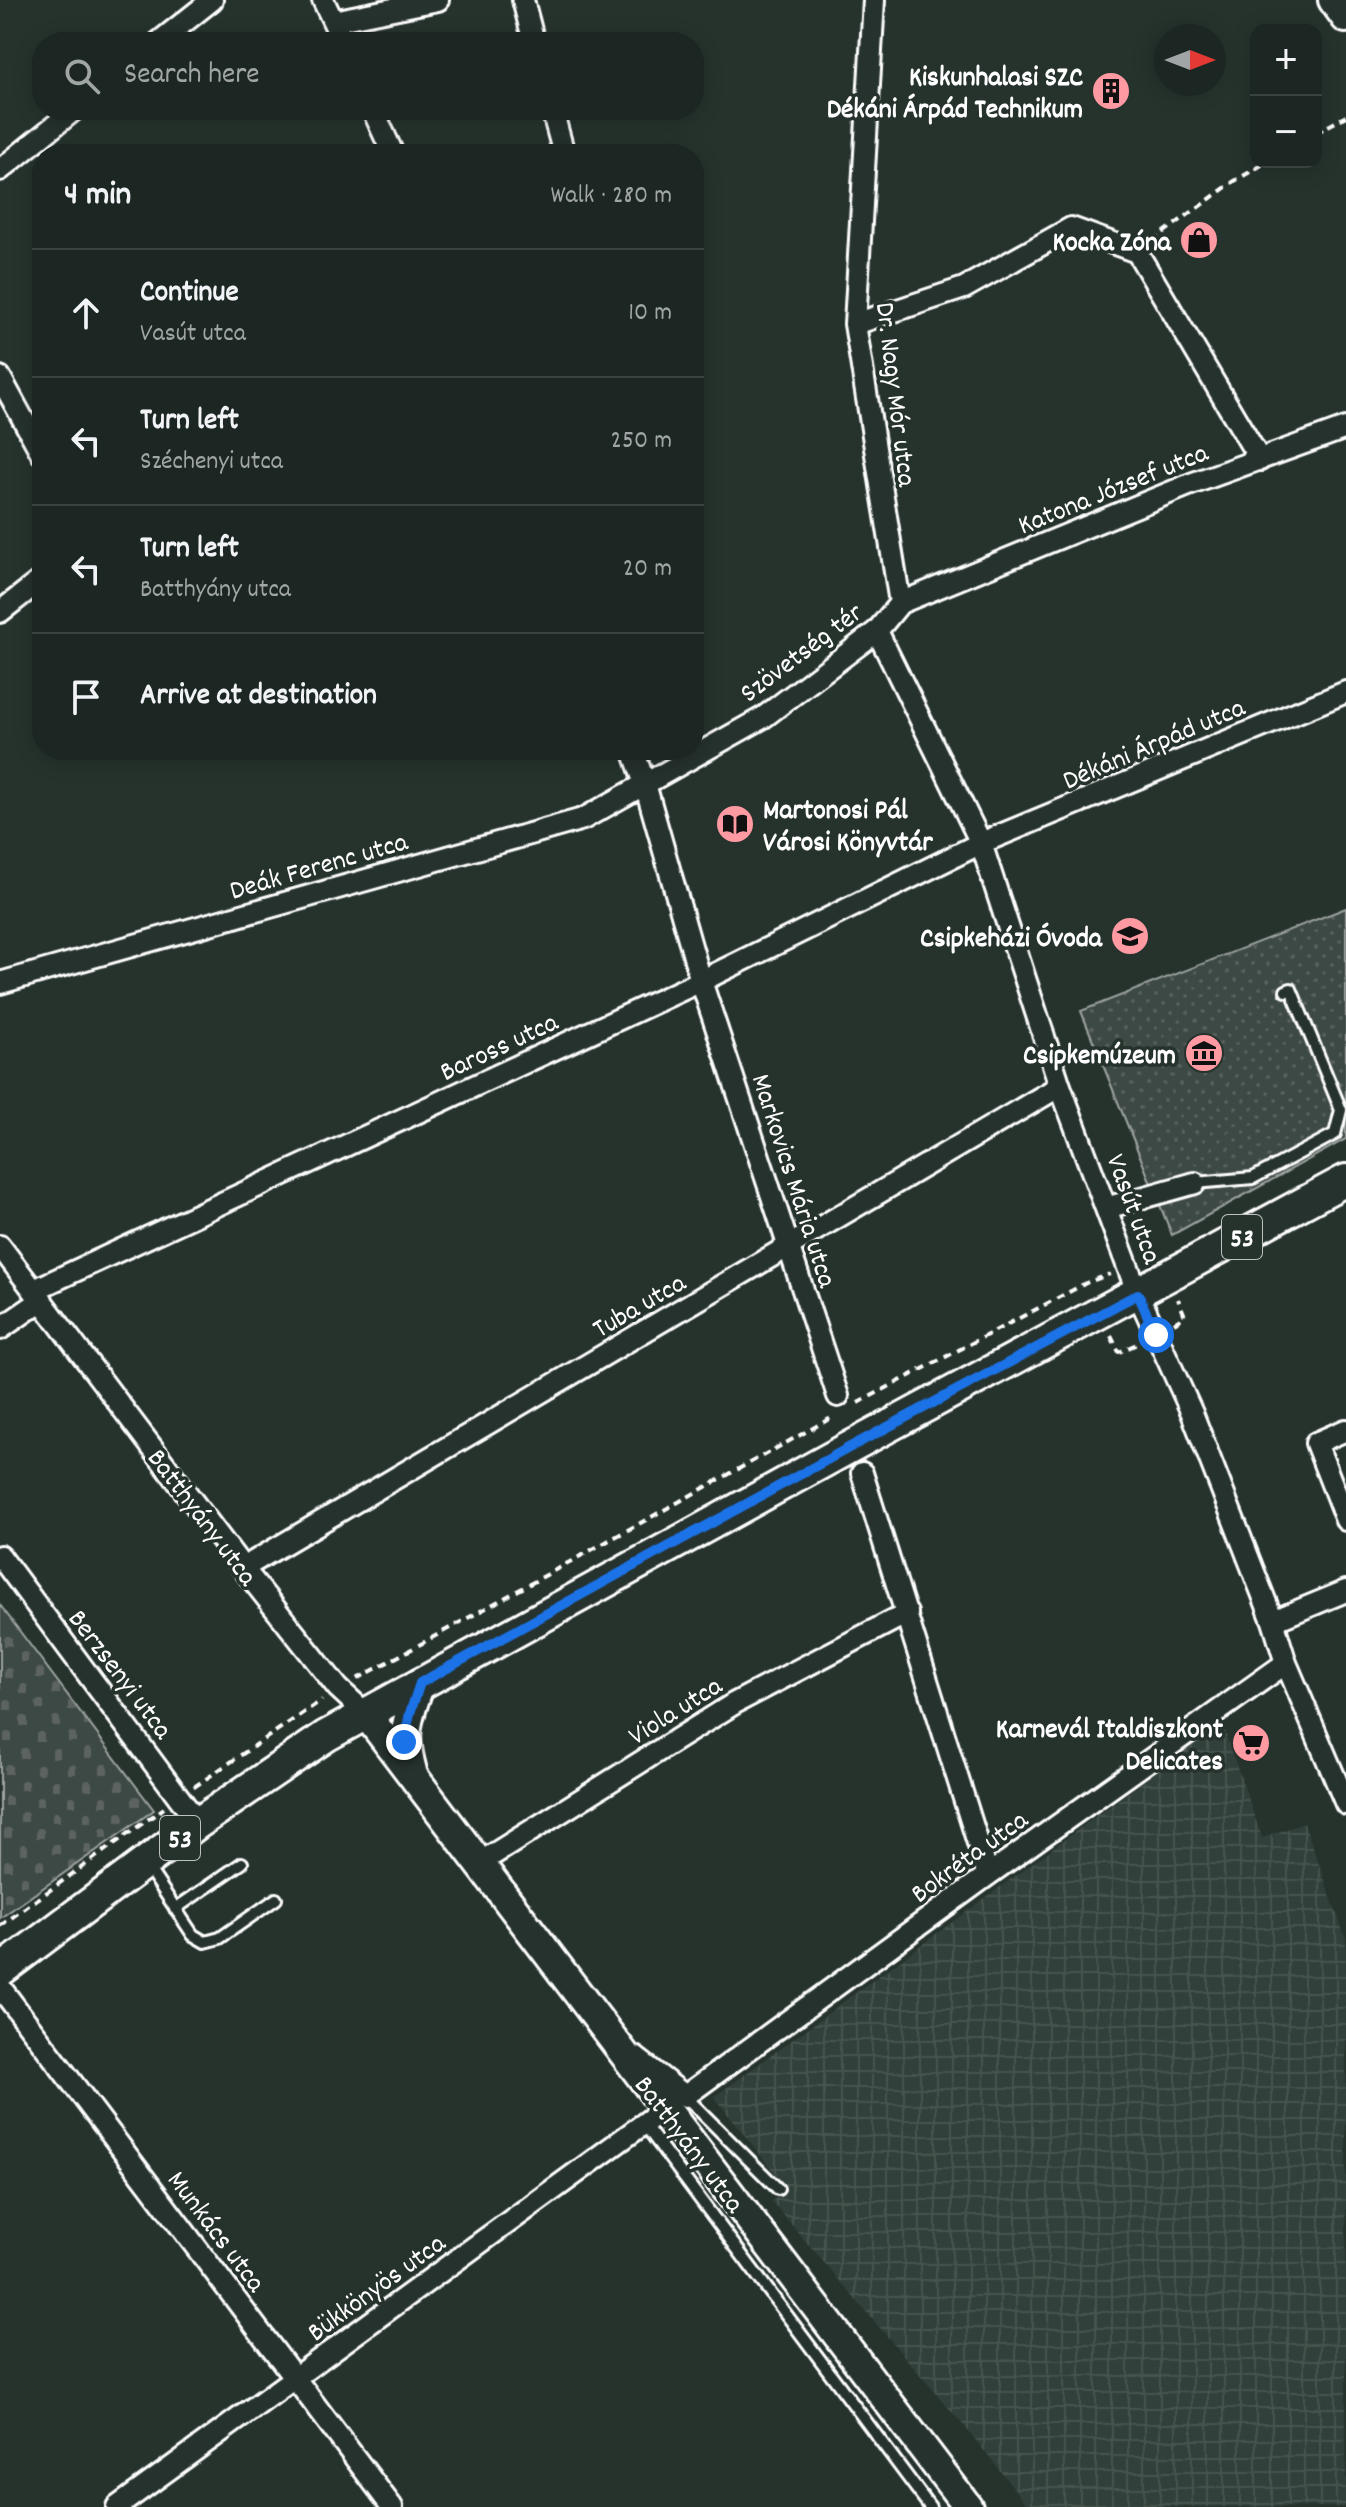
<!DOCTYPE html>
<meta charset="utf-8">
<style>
:root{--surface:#1c2622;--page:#29322f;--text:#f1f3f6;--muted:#a0a5a5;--line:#3a4340}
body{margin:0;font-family:Dekko,sans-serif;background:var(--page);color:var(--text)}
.controls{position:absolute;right:24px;top:24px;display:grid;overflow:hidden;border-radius:16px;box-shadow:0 4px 20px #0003}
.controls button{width:72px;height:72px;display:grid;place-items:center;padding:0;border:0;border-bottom:2px solid var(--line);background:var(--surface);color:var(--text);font:40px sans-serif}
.compass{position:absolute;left:1154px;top:24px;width:72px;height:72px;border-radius:50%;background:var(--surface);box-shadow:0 4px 20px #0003;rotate:90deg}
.stop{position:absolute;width:24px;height:24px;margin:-18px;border:6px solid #1a73e8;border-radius:50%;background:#fff}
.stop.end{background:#1a73e8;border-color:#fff;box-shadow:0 2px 8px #0008}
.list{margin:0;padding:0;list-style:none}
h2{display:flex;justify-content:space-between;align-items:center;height:104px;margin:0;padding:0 32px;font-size:34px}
h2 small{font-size:26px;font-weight:400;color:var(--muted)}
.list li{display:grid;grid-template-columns:52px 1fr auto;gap:24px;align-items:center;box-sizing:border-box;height:128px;padding:0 32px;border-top:2px solid var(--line)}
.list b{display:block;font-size:30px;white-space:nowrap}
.list p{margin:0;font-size:26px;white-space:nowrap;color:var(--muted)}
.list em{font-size:26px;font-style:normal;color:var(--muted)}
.icon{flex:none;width:44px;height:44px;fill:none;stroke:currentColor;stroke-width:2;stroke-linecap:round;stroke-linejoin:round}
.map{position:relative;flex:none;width:1346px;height:2507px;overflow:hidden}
.search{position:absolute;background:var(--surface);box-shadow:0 4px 20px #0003;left:32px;top:32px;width:672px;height:88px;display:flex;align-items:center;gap:20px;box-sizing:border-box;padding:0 28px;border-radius:32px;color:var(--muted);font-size:30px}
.panel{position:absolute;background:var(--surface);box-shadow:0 4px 20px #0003;left:32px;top:144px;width:672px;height:616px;border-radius:32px}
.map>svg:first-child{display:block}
.industrial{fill:url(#industrial-grid)}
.green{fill:url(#green-dots);stroke:#9ea4a2;stroke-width:2}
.cemetery{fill:url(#cemetery-stones);stroke:#9ea4a2;stroke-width:2}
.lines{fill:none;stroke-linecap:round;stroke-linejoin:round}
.lane-casing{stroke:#fff;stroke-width:16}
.street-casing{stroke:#fff;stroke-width:26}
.secondary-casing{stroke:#fff;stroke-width:34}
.primary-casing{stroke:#fff;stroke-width:36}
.path{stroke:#fff;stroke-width:4;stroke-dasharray:8 6;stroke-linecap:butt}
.lane{stroke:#26332d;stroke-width:10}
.street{stroke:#26332d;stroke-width:20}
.secondary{stroke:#26332d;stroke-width:28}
.primary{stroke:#26332d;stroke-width:30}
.route{stroke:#1a73e8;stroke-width:10}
.labels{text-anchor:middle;stroke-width:7;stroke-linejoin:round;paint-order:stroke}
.shield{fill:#26332d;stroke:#bec2c0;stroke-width:2}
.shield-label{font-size:26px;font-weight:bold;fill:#fff}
.poi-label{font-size:28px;font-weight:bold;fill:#fff;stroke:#26332d;text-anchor:end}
.street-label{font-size:28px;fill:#fff;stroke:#26332d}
</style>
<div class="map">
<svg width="1346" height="2507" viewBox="0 0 1346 2507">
<defs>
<pattern id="industrial-grid" width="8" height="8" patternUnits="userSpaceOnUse" patternTransform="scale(2)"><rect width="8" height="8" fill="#333f3a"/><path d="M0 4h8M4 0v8" fill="none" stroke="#47524e"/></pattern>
<pattern id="green-dots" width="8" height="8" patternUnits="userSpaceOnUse" patternTransform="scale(2)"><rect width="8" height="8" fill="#3e4944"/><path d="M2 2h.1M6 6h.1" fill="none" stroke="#5b6460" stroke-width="1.8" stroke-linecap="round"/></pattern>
<pattern id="cemetery-stones" width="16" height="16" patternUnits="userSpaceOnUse" patternTransform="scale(2)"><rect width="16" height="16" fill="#3e4944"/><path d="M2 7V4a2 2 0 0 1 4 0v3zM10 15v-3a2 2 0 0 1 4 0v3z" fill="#5b6460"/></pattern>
</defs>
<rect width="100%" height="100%" fill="#26332d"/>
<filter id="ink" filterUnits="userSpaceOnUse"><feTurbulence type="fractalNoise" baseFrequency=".0125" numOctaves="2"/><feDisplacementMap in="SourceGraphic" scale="16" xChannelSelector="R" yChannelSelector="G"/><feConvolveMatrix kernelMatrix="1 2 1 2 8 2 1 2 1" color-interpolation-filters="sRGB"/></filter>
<g filter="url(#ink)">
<path class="industrial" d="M 1222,1724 L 1262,1838 L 1304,1823 L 1346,1939 L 1346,2507 L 1029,2507 L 970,2433 L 772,2202 L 786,2187 L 714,2097 Z"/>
<path class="green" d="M 1346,908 L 1346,1139 L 1172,1235 L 1081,1011 Z"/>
<path class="cemetery" d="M 0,1605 L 154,1810 L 0,1918 Z"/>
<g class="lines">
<g class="lane-casing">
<path id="lane" d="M 1195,1183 L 1253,1178 L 1335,1134 L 1341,1110 L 1291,989 L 1286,991
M 147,1866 L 193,1935 L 205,1942 L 220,1938 L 276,1899
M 175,1909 L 242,1863
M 685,2096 L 778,2189
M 644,2124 L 930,2507"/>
</g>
<g class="street-casing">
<path id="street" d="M 323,0 L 343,42
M 523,0 L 534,42
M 874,0 L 855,324 L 900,603
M 333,21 L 438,0
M 159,42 L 212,0
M 373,110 L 393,154
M 552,110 L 564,154
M 0,170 L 74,110
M 855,324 L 964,288 L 1071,228 L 1137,252 L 1260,460
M 0,377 L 42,454
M 0,612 L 42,579
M 877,631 L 981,843 L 1060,1086 L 1138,1294 L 1192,1413 L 1273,1621 L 1286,1663 L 1346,1804
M 633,750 L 645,784 L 701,981 L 838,1396
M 0,983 L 583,819 L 764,717 L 877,631 L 900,603 L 1191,484 L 1346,428
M 1106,1208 L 1195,1183
M 0,1246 L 243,1568 L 338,1688 L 366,1714
M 34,1290 L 701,981 L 981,843 L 1346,692
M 0,1329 L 42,1300
M 1346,1430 L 1316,1443 L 1346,1520
M 862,1473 L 988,1875
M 0,1556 L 198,1823
M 243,1568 L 1060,1086
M 1273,1621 L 1346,1591
M 478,1864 L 735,1703 L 907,1613
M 0,1987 L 392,2507
M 635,2057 L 685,2096 L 988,1875 L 1286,1663
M 117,2507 L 664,2109"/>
</g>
<g class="secondary-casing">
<path id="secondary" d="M 1333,0 L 1346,18
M 366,1714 L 968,2507
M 412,1771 C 401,1732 407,1720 420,1683"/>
</g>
<g class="primary-casing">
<path id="primary" d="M 0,1971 L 198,1823 L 326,1736 L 854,1445 L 1346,1180"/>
</g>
<path class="path" d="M 1316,133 L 1346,116
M 1152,241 L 1233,182 L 1267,162
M 1174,1323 L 1185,1316 L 1178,1299
M 1111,1336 L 1119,1352 L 1139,1343
M 858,1403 L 1086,1283 L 1110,1274
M 357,1679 L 833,1417
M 194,1787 L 322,1700
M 0,1926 L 164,1808"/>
<use href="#lane" class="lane"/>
<use href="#street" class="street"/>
<use href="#secondary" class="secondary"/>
<use href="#primary" class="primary"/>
</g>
</g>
<g class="lines" filter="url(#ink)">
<path class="route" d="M 404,1742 L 410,1713 L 420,1683 L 854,1445 L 1138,1294 L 1156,1335"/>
</g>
<defs>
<g id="building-disc" transform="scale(2)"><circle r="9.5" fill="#ff9aa2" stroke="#26332d"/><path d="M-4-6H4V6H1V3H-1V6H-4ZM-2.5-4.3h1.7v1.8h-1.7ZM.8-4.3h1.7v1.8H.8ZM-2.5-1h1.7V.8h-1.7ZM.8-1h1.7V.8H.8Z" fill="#111"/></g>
<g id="shop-disc" transform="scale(2)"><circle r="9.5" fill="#ff9aa2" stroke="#26332d"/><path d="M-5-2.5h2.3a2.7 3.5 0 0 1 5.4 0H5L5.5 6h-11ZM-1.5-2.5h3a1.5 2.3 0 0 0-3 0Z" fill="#111"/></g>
<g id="library-disc" transform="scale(2)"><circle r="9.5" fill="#ff9aa2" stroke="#26332d"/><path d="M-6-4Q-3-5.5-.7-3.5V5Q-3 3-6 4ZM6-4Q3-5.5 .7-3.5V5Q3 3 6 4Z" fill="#111"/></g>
<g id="school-disc" transform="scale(2)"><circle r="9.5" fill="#ff9aa2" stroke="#26332d"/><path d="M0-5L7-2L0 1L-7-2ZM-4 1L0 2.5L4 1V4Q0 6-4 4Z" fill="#111"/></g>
<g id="museum-disc" transform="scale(2)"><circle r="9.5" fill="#ff9aa2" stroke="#26332d"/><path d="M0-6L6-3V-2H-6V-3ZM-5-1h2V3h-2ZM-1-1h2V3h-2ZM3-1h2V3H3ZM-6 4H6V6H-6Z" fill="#111"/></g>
<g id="supermarket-disc" transform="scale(2)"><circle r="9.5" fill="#ff9aa2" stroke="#26332d"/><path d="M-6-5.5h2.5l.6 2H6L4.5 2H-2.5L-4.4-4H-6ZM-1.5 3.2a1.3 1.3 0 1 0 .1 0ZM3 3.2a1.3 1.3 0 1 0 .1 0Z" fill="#111"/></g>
</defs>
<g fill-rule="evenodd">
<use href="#building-disc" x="1111" y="91"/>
<use href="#shop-disc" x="1199" y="240"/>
<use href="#library-disc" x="735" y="824"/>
<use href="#school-disc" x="1130" y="936"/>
<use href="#museum-disc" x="1204" y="1053"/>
<use href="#supermarket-disc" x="1251" y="1743"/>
</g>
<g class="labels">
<g class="shield">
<rect x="1222" y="1215" width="40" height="44" rx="6"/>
<rect x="160" y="1816" width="40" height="44" rx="6"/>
</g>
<g class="shield-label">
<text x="1242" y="1246">53</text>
<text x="180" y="1847">53</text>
</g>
<g class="poi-label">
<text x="1083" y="85">Kiskunhalasi SZC<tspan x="1083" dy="32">Dékáni Árpád Technikum</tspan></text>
<text x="1171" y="250">Kocka Zóna</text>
<text x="763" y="818" text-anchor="start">Martonosi Pál<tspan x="763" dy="32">Városi Könyvtár</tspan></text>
<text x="1102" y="946">Csipkeházi Óvoda</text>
<text x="1176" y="1063">Csipkemúzeum</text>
<text x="1223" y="1737">Karnevál Italdiszkont<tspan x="1223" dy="32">Delicates</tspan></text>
</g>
<g class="street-label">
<text transform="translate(898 394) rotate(83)" y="10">Dr. Nagy Mór utca</text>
<text transform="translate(1112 487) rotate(-22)" y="10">Katona József utca</text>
<text transform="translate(800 651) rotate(-37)" y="10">Szövetség tér</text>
<text transform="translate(1153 742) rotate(-23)" y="10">Dékáni Árpád utca</text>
<text transform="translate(318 864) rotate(-16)" y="10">Deák Ferenc utca</text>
<text transform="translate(498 1045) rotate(-25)" y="10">Baross utca</text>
<text transform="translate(796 1180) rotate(72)" y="10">Markovics Mária utca</text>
<text transform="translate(1136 1208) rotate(70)" y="10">Vasút utca</text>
<text transform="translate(638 1304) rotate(-30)" y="10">Tuba utca</text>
<text transform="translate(204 1516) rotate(53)" y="10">Batthyány utca</text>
<text transform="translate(122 1673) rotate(53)" y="10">Berzsenyi utca</text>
<text transform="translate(674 1709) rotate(-32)" y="10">Viola utca</text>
<text transform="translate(968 1855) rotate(-36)" y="10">Bokréta utca</text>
<text transform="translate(691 2143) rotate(53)" y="10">Batthyány utca</text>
<text transform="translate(218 2230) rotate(53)" y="10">Munkács utca</text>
<text transform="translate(375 2286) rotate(-36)" y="10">Bükkönyös utca</text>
</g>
</g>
</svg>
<div class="controls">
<button>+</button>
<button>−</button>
</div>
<svg class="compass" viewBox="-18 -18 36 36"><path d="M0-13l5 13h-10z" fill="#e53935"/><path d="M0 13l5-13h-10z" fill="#a0a5a5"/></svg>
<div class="stop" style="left:1156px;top:1335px"></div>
<div class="stop end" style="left:404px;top:1742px"></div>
<div class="search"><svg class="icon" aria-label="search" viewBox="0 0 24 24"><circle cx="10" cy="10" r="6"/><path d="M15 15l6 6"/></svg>Search here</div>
<section class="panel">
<h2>4 min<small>Walk · 280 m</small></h2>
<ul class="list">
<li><svg class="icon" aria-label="ahead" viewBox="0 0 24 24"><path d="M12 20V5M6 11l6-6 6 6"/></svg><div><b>Continue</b><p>Vasút utca</p></div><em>10 m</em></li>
<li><svg class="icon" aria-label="left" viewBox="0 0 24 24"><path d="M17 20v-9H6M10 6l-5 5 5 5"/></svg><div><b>Turn left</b><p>Széchenyi utca</p></div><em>250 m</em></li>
<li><svg class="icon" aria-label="left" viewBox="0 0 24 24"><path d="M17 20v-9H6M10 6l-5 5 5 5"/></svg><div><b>Turn left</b><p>Batthyány utca</p></div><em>20 m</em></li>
<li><svg class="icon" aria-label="arrive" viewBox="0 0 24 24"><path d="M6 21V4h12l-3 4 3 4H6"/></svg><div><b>Arrive at destination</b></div></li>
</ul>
</section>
</div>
